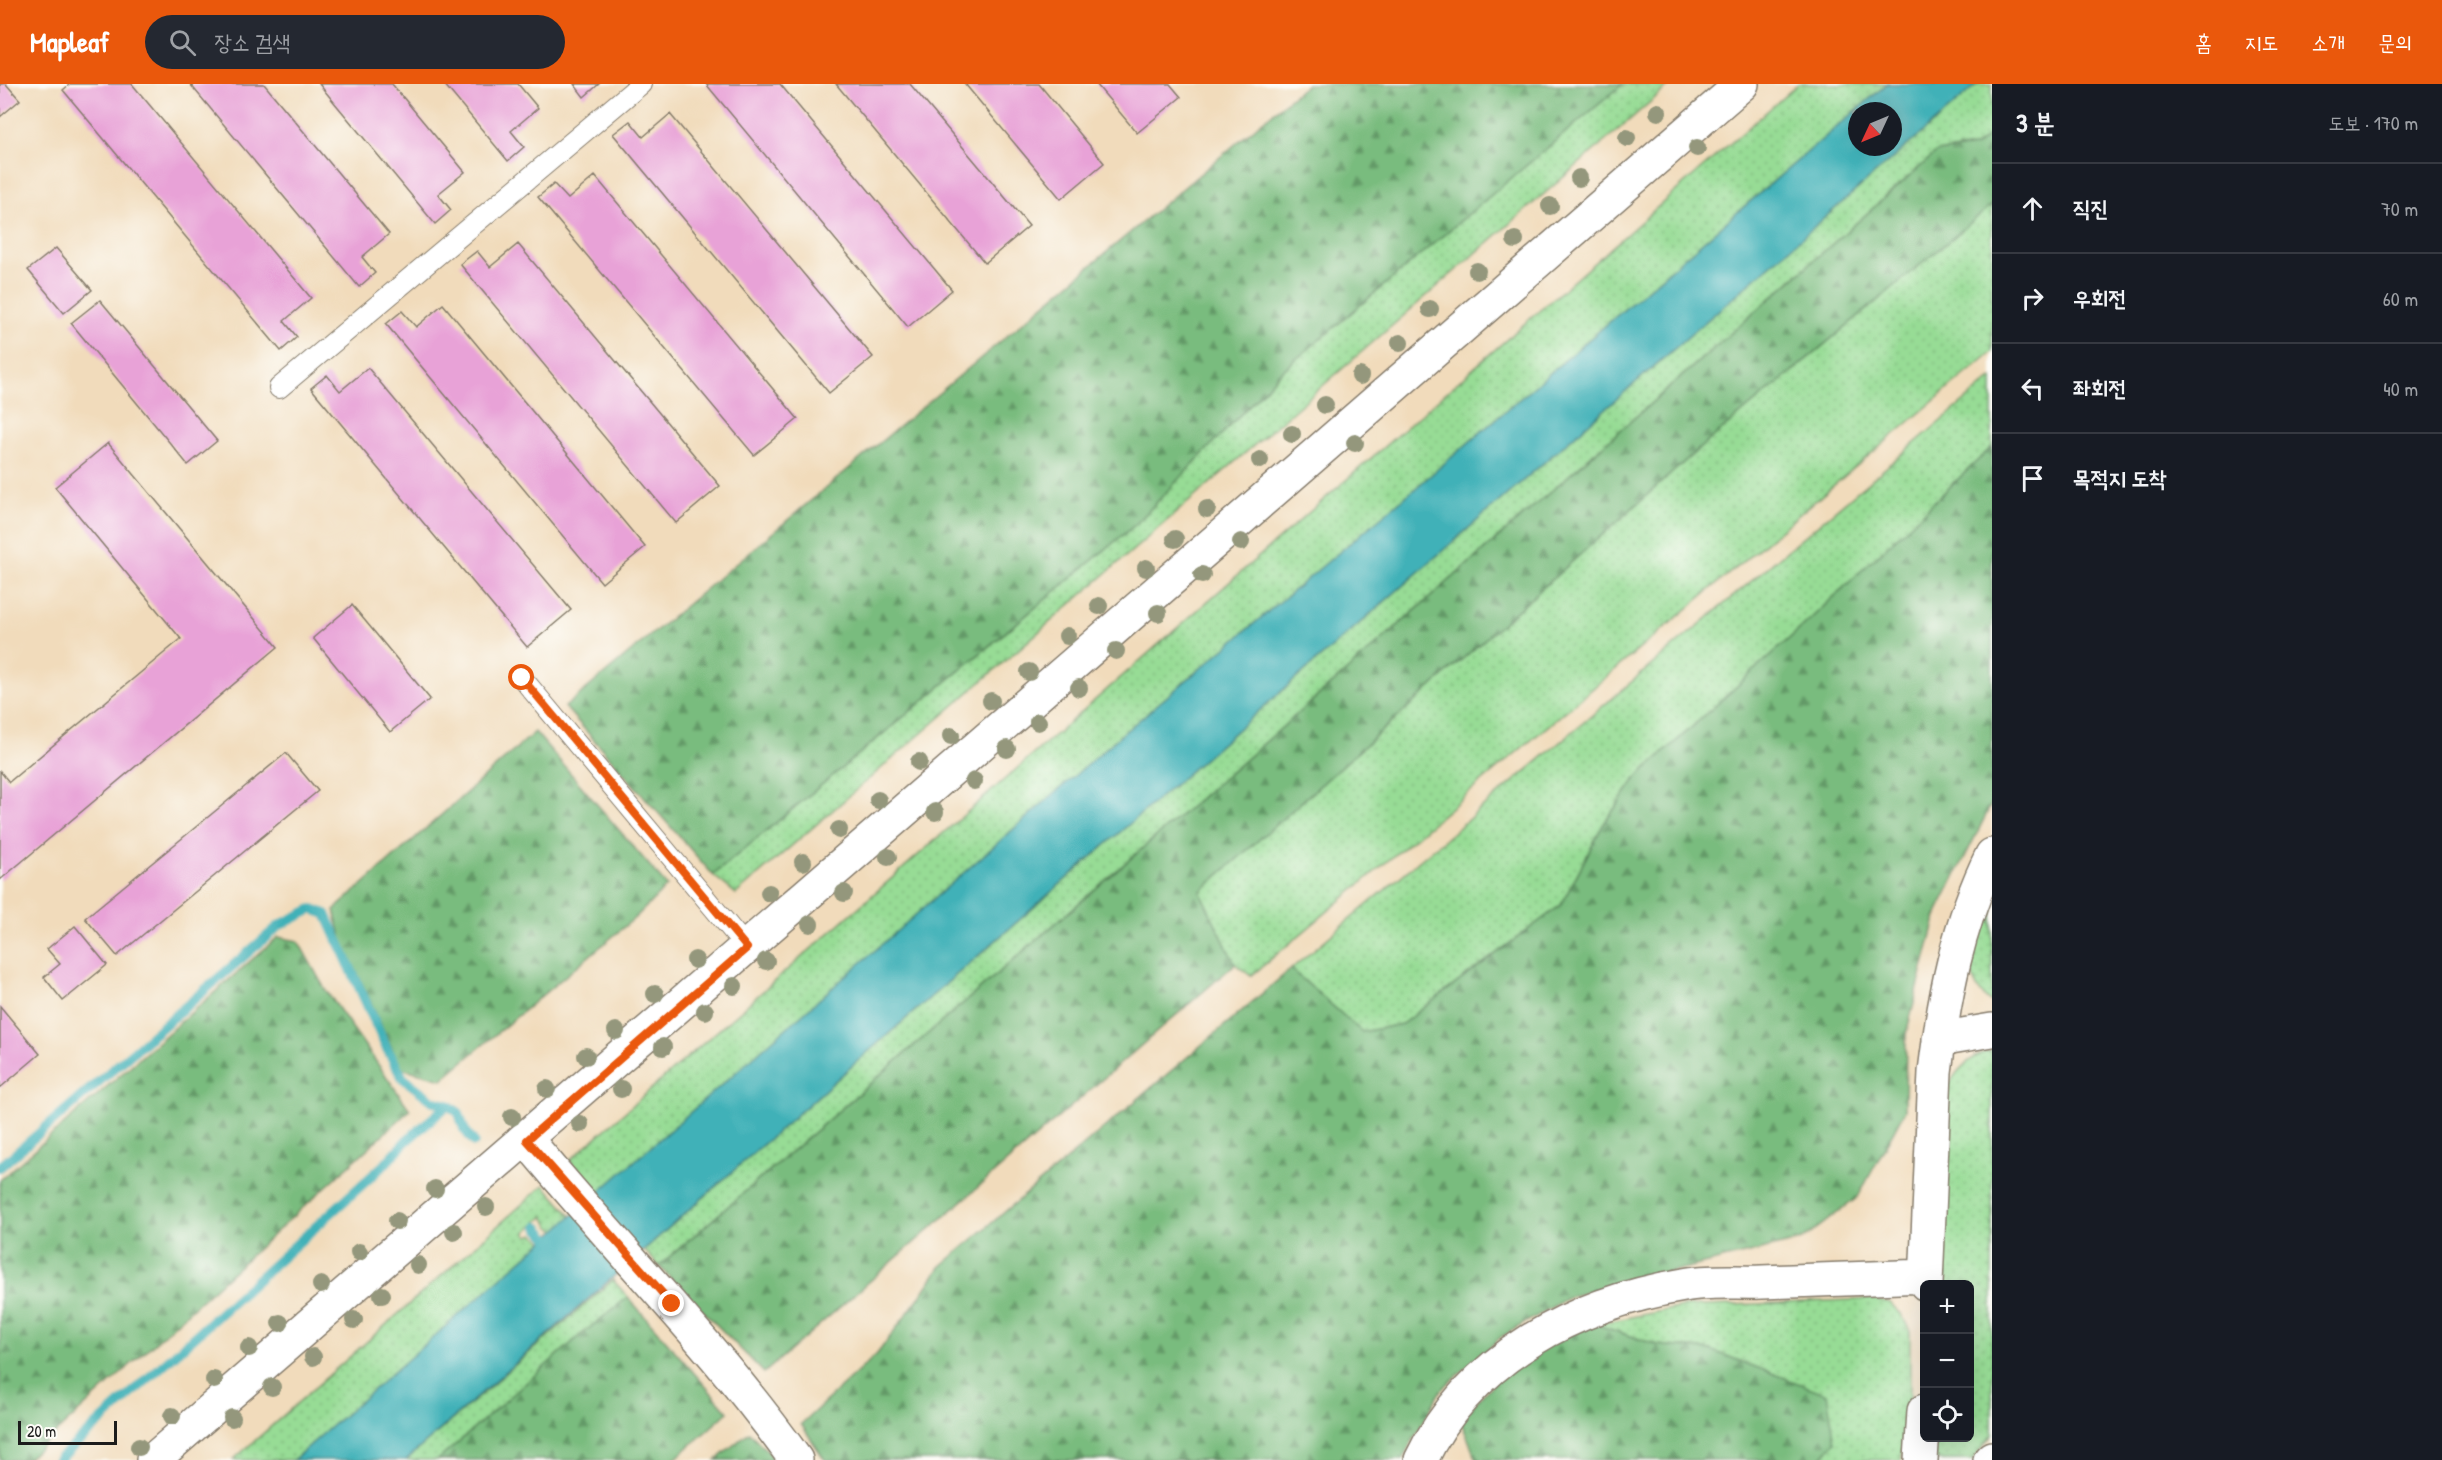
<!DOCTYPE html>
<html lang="ko">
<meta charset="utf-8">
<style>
:root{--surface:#171b24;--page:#242831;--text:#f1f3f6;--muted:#9ea1a6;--line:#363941;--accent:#ea580c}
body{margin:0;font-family:"Patrick Hand","Poor Story",sans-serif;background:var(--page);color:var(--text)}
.controls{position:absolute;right:18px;bottom:18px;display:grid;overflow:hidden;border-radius:9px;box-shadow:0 6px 24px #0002}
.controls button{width:54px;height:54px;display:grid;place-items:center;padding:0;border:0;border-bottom:2px solid var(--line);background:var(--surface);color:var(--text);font:30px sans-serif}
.compass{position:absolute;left:1848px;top:18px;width:54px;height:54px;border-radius:50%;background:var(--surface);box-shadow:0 6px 24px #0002;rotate:226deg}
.scale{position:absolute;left:18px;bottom:15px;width:99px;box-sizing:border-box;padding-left:6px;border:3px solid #1c1c1c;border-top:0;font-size:16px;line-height:21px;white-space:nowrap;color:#1c1c1c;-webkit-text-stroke:4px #fdfcf7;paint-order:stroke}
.stop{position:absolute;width:18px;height:18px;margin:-14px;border:4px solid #ea580c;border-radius:50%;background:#fff}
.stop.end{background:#ea580c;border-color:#fff;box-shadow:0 2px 6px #0008}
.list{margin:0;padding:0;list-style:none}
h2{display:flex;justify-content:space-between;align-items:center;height:78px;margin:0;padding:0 24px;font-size:26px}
h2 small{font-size:20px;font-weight:400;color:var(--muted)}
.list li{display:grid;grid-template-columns:39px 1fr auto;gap:18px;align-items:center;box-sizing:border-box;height:90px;padding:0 24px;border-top:2px solid var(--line)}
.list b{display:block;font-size:22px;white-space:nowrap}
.list em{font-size:20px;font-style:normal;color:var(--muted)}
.icon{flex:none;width:33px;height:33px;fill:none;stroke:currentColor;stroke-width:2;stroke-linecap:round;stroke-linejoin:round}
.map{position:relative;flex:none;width:1992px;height:1376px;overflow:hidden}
header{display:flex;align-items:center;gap:36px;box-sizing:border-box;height:84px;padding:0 30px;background:var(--accent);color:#fff}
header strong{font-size:28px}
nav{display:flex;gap:33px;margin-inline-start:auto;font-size:21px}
.search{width:420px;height:54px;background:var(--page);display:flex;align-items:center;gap:15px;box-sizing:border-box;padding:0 21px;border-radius:33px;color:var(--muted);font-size:22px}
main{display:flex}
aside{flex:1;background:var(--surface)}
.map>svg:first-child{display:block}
.grass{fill:url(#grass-dots);stroke:#5a7c58;stroke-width:1.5}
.forest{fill:url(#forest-firs);stroke:#4a6c4d;stroke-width:1.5}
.water{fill:#40b1b8;stroke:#2e666a;stroke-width:1.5;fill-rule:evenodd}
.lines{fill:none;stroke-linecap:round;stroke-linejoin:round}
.stream{stroke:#40b1b8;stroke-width:10}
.building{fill:#e8a2d7}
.lane-casing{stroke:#867c6c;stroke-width:22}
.street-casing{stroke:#867c6c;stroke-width:36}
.lane{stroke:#fff;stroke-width:20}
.street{stroke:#fff;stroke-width:33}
.tree{fill:#94977b}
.route{stroke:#ea580c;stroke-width:8}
</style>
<header>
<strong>Mapleaf</strong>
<div class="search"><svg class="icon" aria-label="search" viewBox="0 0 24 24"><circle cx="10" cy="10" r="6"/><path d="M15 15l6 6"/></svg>장소 검색</div>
<nav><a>홈</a><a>지도</a><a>소개</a><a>문의</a></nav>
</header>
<main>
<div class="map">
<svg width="1992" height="1376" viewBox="0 0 1992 1376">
<defs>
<pattern id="grass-dots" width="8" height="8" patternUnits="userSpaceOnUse" patternTransform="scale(1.5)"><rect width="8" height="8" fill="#97dc95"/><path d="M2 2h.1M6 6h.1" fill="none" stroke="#82bc80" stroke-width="1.8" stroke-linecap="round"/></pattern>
<pattern id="forest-firs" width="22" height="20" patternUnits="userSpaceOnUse" patternTransform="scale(1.5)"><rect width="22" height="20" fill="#79bc7e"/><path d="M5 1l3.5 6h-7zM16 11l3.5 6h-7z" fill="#629866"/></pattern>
</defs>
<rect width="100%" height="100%" fill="#fdfcf7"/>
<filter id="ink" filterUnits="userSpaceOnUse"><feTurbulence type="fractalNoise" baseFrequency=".0167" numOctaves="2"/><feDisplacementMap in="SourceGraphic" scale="12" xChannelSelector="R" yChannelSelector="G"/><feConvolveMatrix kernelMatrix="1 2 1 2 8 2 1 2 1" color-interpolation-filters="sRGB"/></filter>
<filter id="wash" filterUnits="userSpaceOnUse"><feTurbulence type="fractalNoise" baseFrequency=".008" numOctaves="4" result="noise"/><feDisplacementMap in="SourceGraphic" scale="24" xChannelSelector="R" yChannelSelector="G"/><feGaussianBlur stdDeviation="1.35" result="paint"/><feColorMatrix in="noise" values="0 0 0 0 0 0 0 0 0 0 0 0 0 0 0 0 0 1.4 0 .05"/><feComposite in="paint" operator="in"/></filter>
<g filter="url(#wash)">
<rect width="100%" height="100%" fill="#f1dbbb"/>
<path class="grass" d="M 1623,0 L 1671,0 C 1358,269 1049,542 736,810 L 713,791 L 1136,440 L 1281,288 Z
M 1798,0 L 1887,0 L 1411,408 L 1121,651 L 598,1110 L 569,1077 Z
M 1978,0 L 1992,0 L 1992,48 L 1975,63 L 1937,68 L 1269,655 L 659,1182 L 644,1166 L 869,967 Z
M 1992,121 L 1992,268 L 1251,892 L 1235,880 L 1200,808 L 1700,364 Z
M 1992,294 L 1992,363 L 1802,543 L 1636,694 L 1603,741 L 1561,821 L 1402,940 L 1362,948 L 1291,885 Z
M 1992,799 L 1992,920 C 1951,888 1979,839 1992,799 Z
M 1992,966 L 1992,1351 L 1972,1376 L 1932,1376 L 1936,1354 L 1970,1354 L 1970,1200 L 1943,1200 L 1946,1006 C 1956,986 1969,973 1992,966 Z
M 544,1101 L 572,1133 L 556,1147 L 549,1142 L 544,1132 L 526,1148 L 528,1152 L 534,1150 L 543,1158 L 293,1376 L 233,1376 Z
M 613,1196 L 628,1213 L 582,1250 L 438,1376 L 406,1376 Z
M 1872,1215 L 1891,1220 L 1901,1230 L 1910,1247 L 1910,1325 L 1901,1376 L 1819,1376 L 1835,1358 L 1711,1266 L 1657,1261 L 1595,1240 L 1683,1223 Z"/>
<path class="forest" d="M 1307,0 L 1623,0 L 1281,288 L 1136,440 L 713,791 L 565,623 Z
M 1992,48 L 1992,121 L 1700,364 L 1200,808 L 1235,880 L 764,1289 L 659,1182 L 1269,655 L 1937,68 L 1975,63 Z
M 1992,363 L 1992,719 L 1938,827 L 1906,950 L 1905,1026 L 1858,1113 L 1802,1156 L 1571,1212 L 1501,1253 L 1441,1306 L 1402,1376 L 825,1376 L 801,1340 L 877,1270 L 924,1207 L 940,1183 L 1291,885 L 1362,948 L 1402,940 L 1561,821 L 1603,741 L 1636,694 L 1802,543 Z
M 535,648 L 667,802 L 636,833 L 442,995 L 401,984 L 342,856 L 334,826 Z
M 278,853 L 298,857 L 325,905 L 410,1026 L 26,1376 L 0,1376 L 0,1096 Z
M 628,1213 L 728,1328 L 674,1376 L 438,1376 L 582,1250 Z
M 1595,1240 L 1657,1261 L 1711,1266 L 1827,1310 L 1835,1358 L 1819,1376 L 1477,1376 L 1460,1336 L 1499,1293 L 1550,1259 Z
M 749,1348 L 776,1376 L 716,1376 Z"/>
<path class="water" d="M 1887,0 L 1978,0 L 869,967 L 406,1376 L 293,1376 L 1121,651 L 1411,408 ZM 1857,27 L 1893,27 L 1893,63 L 1857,63 Z"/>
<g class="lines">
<path class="stream" d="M 0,1083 L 280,841 L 312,825 L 326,830 L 386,963 L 403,994 L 433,1017 L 448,1021 L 459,1029 L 464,1045 L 474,1058
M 538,1143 L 557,1164
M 58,1376 L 385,1080 L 406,1057 L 448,1021"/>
</g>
<g id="blocks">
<path class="building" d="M 0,0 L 6,0 L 20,16 L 0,33 Z
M 70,0 L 132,0 L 311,214 L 284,237 L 297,253 L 281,267 L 63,6 Z
M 190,0 L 264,0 L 389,150 L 362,173 L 375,189 L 359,203 Z
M 319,0 L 392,0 L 465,88 L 438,110 L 451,126 L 435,140 Z
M 444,0 L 518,0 L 538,24 L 511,47 L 524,63 L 508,77 Z
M 574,0 L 599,0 L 584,13 Z
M 706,0 L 780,0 L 952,206 L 908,243 Z
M 836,0 L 910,0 L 1029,142 L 985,179 Z
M 965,0 L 1039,0 L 1104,79 L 1061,115 Z
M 1096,0 L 1170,0 L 1181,13 L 1137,49 Z
M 670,30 L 873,273 L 829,309 L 613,50 L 630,37 L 643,53 Z
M 595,92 L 798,335 L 754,371 L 538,113 L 554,100 L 568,115 Z
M 518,160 L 720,402 L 676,439 L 460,180 L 477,167 L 490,183 Z
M 56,164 L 92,206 L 64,229 L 28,186 Z
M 100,216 L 217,357 L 188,381 L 71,239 Z
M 443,220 L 645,463 L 602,499 L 386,240 L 402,227 L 416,243 Z
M 368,284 L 571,526 L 527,563 L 311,304 L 327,291 L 340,307 Z
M 108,359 L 278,563 L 0,796 L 0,687 L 9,698 L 181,555 L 55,403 Z
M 352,521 L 430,615 L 390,648 L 313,554 Z
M 286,669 L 318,707 L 117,872 L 85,834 Z
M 75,842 L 107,881 L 63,917 L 44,893 L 60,880 L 47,865 Z
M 0,922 L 40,970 L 0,1004 Z"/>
</g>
</g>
<g filter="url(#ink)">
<use href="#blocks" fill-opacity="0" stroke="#867c6c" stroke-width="1.5"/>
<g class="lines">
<g class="lane-casing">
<path id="lane" d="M 279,304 L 641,0
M 522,594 L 747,864"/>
</g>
<g class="street-casing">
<path id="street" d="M 1939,955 L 1992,946
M 527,1056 C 616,1164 715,1262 796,1376
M 1926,1200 L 1935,988 C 1944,913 1958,839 1992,771
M 153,1376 C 685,921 1212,458 1742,0
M 1421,1376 C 1470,1273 1576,1219 1684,1201 C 1709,1196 1737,1199 1762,1198 C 1816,1196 1871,1194 1926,1192
M 1921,1376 L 1924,1327
M 1990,1376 L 1992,1374"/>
</g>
<use href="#lane" class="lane"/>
<use href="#street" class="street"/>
</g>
<g class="tree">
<circle cx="1658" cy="28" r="9"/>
<circle cx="1627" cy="54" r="9"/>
<circle cx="1697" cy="64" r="9"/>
<circle cx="1579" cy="94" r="9"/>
<circle cx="1550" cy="122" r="9"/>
<circle cx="1515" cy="156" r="9"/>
<circle cx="1477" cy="187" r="9"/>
<circle cx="1430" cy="225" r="9"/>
<circle cx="1400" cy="259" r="9"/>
<circle cx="1360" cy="292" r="9"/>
<circle cx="1325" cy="321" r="9"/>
<circle cx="1292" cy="350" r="9"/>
<circle cx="1355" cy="359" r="9"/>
<circle cx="1260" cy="376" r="9"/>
<circle cx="1207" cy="425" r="9"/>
<circle cx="1175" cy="455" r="9"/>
<circle cx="1241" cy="458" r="9"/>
<circle cx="1146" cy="484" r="9"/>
<circle cx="1202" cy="491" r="9"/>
<circle cx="1099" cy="522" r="9"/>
<circle cx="1158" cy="529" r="9"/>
<circle cx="1067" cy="552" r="9"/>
<circle cx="1116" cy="567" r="9"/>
<circle cx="1029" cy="588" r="9"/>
<circle cx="1079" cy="604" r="9"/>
<circle cx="991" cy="617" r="9"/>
<circle cx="1038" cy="638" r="9"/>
<circle cx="951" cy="652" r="9"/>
<circle cx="1007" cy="665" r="9"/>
<circle cx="919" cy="678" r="9"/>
<circle cx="974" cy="697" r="9"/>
<circle cx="878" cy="716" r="9"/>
<circle cx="935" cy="728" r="9"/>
<circle cx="839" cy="746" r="9"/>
<circle cx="888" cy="773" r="9"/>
<circle cx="803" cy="778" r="9"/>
<circle cx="769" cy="809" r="9"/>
<circle cx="844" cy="809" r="9"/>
<circle cx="810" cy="840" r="9"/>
<circle cx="695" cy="876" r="9"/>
<circle cx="766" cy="877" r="9"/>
<circle cx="734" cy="902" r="9"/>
<circle cx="655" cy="910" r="9"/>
<circle cx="705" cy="927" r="9"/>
<circle cx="616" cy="947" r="9"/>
<circle cx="663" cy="963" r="9"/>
<circle cx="586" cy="972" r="9"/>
<circle cx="547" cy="1005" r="9"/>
<circle cx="621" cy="1005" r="9"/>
<circle cx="512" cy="1033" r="9"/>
<circle cx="580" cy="1040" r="9"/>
<circle cx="435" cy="1105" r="9"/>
<circle cx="486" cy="1123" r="9"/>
<circle cx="397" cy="1137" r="9"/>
<circle cx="454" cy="1148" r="9"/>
<circle cx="359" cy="1168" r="9"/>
<circle cx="418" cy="1181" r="9"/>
<circle cx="321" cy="1201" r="9"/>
<circle cx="382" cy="1211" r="9"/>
<circle cx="354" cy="1236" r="9"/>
<circle cx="280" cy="1239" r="9"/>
<circle cx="249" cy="1264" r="9"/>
<circle cx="313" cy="1273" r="9"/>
<circle cx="214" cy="1296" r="9"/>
<circle cx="272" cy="1303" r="9"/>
<circle cx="172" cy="1332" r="9"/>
<circle cx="232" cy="1334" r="9"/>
<circle cx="139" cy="1363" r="9"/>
</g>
</g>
<g class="lines" filter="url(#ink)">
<path class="route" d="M 522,594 L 747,864 L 527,1056 L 672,1220"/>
</g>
</svg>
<div class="controls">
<button>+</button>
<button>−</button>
<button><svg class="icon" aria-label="locate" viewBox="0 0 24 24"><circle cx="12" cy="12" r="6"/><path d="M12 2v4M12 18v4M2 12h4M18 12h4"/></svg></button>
</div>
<svg class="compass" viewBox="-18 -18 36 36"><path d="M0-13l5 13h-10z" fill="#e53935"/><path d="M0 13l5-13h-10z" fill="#9ea1a6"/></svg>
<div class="scale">20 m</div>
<div class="stop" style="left:522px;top:594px"></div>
<div class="stop end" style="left:672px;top:1220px"></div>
</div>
<aside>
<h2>3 분<small>도보 · 170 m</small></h2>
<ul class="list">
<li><svg class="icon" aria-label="ahead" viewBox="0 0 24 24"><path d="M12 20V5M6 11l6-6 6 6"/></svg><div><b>직진</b></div><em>70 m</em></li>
<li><svg class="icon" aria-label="right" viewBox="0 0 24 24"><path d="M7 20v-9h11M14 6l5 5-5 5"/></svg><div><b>우회전</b></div><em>60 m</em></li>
<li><svg class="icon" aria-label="left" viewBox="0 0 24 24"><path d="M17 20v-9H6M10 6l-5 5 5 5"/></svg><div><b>좌회전</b></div><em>40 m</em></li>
<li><svg class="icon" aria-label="arrive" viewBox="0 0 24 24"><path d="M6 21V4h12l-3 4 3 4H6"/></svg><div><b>목적지 도착</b></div></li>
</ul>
</aside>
</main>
